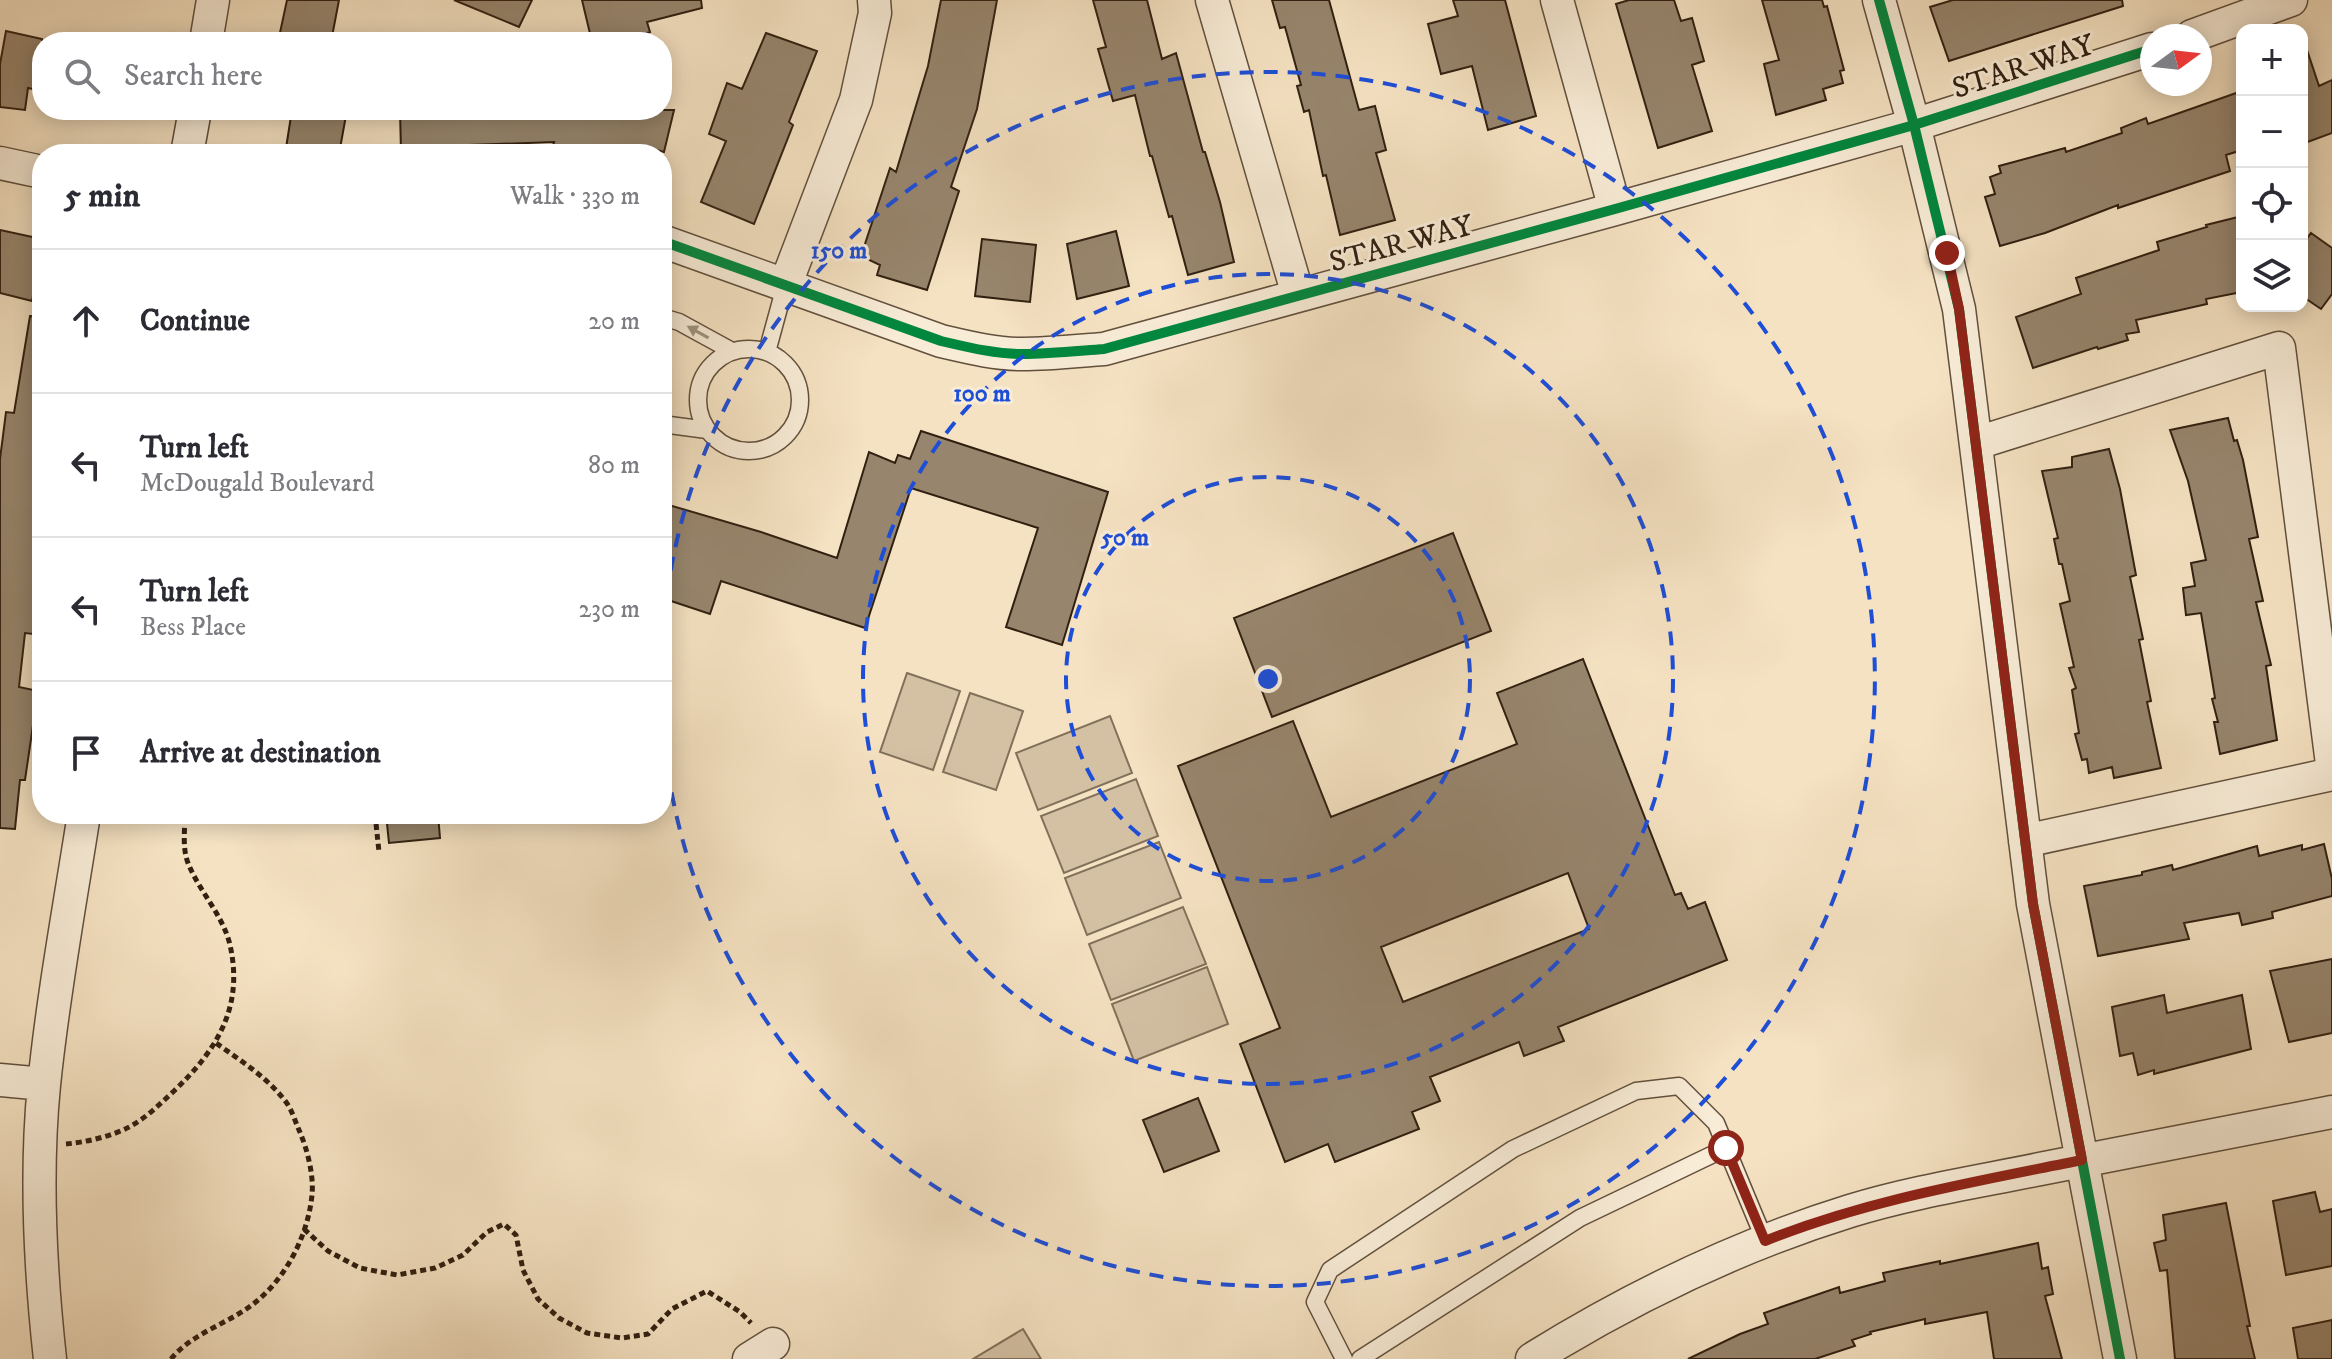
<!DOCTYPE html>
<meta charset="utf-8">
<style>
:root{--surface:#fff;--page:#f7f7f7;--text:#2b2b33;--muted:#7c7c81;--line:#e1e1e2}
body{margin:0;font-family:"IM FELL DW Pica",serif;background:var(--page);color:var(--text)}
.controls{position:absolute;right:24px;top:24px;display:grid;overflow:hidden;border-radius:16px;box-shadow:0 4px 20px #0003}
.controls button{width:72px;height:72px;display:grid;place-items:center;padding:0;border:0;border-bottom:2px solid var(--line);background:var(--surface);color:var(--text);font:40px sans-serif}
.compass{position:absolute;left:2140px;top:24px;width:72px;height:72px;border-radius:50%;background:var(--surface);box-shadow:0 4px 20px #0003;rotate:75deg}
.stop{position:absolute;width:24px;height:24px;margin:-18px;border:6px solid #8f2418;border-radius:50%;background:#fff}
.stop.end{background:#8f2418;border-color:#fff;box-shadow:0 2px 8px #0008}
.list{margin:0;padding:0;list-style:none}
h2{display:flex;justify-content:space-between;align-items:center;height:104px;margin:0;padding:0 32px;font-size:34px}
h2 small{font-size:26px;font-weight:400;color:var(--muted)}
.list li{display:grid;grid-template-columns:52px 1fr auto;gap:24px;align-items:center;box-sizing:border-box;height:144px;padding:0 32px;border-top:2px solid var(--line)}
.list b{display:block;font-size:30px;white-space:nowrap}
.list p{margin:0;font-size:26px;white-space:nowrap;color:var(--muted)}
.list em{font-size:26px;font-style:normal;color:var(--muted)}
.icon{flex:none;width:44px;height:44px;fill:none;stroke:currentColor;stroke-width:2;stroke-linecap:round;stroke-linejoin:round}
.map{position:relative;flex:none;width:2332px;height:1359px;overflow:hidden}
.search{position:absolute;background:var(--surface);box-shadow:0 4px 20px #0003;left:32px;top:32px;width:640px;height:88px;display:flex;align-items:center;gap:20px;box-sizing:border-box;padding:0 28px;border-radius:32px;color:var(--muted);font-size:30px}
.panel{position:absolute;background:var(--surface);box-shadow:0 4px 20px #0003;left:32px;top:144px;width:640px;height:680px;border-radius:32px}
.map>svg:first-child{display:block}
.green{fill:#d4c1a4;stroke:#82705a;stroke-width:2}
.building{fill:#97856d;stroke:#312011;stroke-width:2;fill-rule:evenodd}
.lines{fill:none;stroke-linecap:round;stroke-linejoin:round}
.lane-casing{stroke:#62503d;stroke-width:19}
.street-casing{stroke:#62503d;stroke-width:35}
.path{stroke:#312011;stroke-width:5;stroke-dasharray:6 4;stroke-linecap:butt}
.lane{stroke:#f8ecd7;stroke-width:16}
.street{stroke:#f8ecd7;stroke-width:32}
.cycleway-casing{stroke:#f8ecd7;stroke-width:15}
.cycleway{stroke:#00873e;stroke-width:10}
.oneway{fill:#9e907e}
.route{stroke:#8f2418;stroke-width:10}
.ring{fill:none;stroke:#1d4ed8;stroke-width:4;stroke-dasharray:14 10}
.labels{text-anchor:middle;stroke-width:6;stroke-linejoin:round;paint-order:stroke}
.street-label{font-size:30px;fill:#312011;stroke:#f8ecd7}
.centre{fill:#1d4ed8;stroke:#f8ecd7;stroke-width:4}
.ring-label{font-size:24px;text-anchor:middle;font-weight:bold;fill:#1d4ed8;stroke:#f8ecd7;stroke-width:6;stroke-linejoin:round;paint-order:stroke}
</style>
<div class="map">
<svg width="2332" height="1359" viewBox="0 0 2332 1359">
<rect width="100%" height="100%" fill="#f5e2c2"/>
<filter id="stains"><feTurbulence type="fractalNoise" baseFrequency=".0025" numOctaves="4"/><feColorMatrix values="0 0 0 0 .2 0 0 0 0 .09 0 0 0 0 .02 0 0 0 .5 -.17"/></filter>
<radialGradient id="worn" r=".72"><stop offset=".6" stop-color="#630" stop-opacity="0"/><stop offset="1" stop-color="#630" stop-opacity=".3"/></radialGradient>
<path class="green" d="M 907,673 L 960,691 L 933,770 L 880,752 Z
M 970,693 L 1023,711 L 996,790 L 943,772 Z
M 1110,716 L 1132,773 L 1038,810 L 1016,753 Z
M 1136,779 L 1158,836 L 1064,873 L 1041,816 Z
M 1159,842 L 1181,898 L 1087,935 L 1065,878 Z
M 1183,907 L 1206,964 L 1111,1000 L 1089,944 Z
M 1207,967 L 1228,1024 L 1134,1061 L 1112,1004 Z
M 1023,1329 L 1041,1359 L 973,1359 Z"/>
<path class="building" d="M 287,0 L 339,0 L 331,42 L 278,42 Z
M 454,0 L 532,0 L 519,27 Z
M 582,0 L 701,0 L 702,8 L 647,22 L 650,32 L 618,42 L 592,42 Z
M 941,0 L 997,0 L 977,109 L 951,187 L 959,191 L 927,290 L 877,275 L 880,265 L 861,256 L 890,168 L 896,172 L 928,66 Z
M 1093,0 L 1147,0 L 1162,59 L 1176,53 L 1203,152 L 1205,152 L 1220,202 L 1234,262 L 1188,275 L 1172,216 L 1169,217 L 1152,156 L 1150,156 L 1135,95 L 1113,101 L 1098,49 L 1106,47 Z
M 1272,0 L 1329,0 L 1359,110 L 1375,106 L 1386,150 L 1376,153 L 1395,220 L 1340,235 L 1326,175 L 1323,176 L 1309,110 L 1304,112 L 1297,86 L 1301,85 L 1285,27 L 1280,28 Z
M 1453,0 L 1505,0 L 1536,116 L 1488,130 L 1472,66 L 1441,74 L 1428,24 L 1458,16 Z
M 1629,0 L 1674,0 L 1681,21 L 1692,18 L 1704,61 L 1692,65 L 1712,131 L 1658,148 L 1616,4 Z
M 1762,0 L 1822,0 L 1824,7 L 1827,6 L 1844,70 L 1840,71 L 1843,83 L 1823,89 L 1826,100 L 1776,115 L 1764,64 L 1779,60 Z
M 1953,0 L 2122,0 L 2123,6 L 1949,61 L 1930,7 Z
M 6,31 L 42,39 L 42,91 L 28,88 L 25,110 L 0,107 L 0,64 Z
M 766,33 L 817,51 L 789,122 L 793,125 L 754,224 L 701,202 L 726,141 L 709,134 L 727,83 L 742,89 Z
M 2302,47 L 2306,47 L 2319,86 L 2332,80 L 2332,133 L 2302,144 Z
M 2242,91 L 2242,150 L 2226,155 L 2230,171 L 2118,208 L 2118,205 L 2045,233 L 2000,246 L 1985,197 L 1995,194 L 1990,177 L 2001,173 L 1999,166 L 2065,148 L 2066,152 L 2122,133 L 2121,128 L 2146,118 L 2148,124 Z
M 292,110 L 347,110 L 339,154 L 311,154 L 286,148 Z
M 400,110 L 674,110 L 664,152 L 653,149 L 651,154 L 551,154 L 554,142 L 441,146 L 401,152 Z
M 2242,216 L 2242,292 L 2206,299 L 2207,304 L 2136,320 L 2139,332 L 2126,334 L 2128,340 L 2098,349 L 2097,347 L 2033,368 L 2016,317 L 2081,294 L 2076,278 L 2159,250 L 2157,242 L 2207,227 L 2206,225 Z
M 0,230 L 42,239 L 42,257 L 32,301 L 0,293 Z
M 1116,231 L 1129,286 L 1077,299 L 1067,244 Z
M 2311,233 L 2332,248 L 2332,294 L 2321,309 L 2302,296 L 2302,245 Z
M 982,239 L 1036,245 L 1030,302 L 975,296 Z
M 30,316 L 42,317 L 42,635 L 25,633 L 19,687 L 38,691 L 25,780 L 20,780 L 15,829 L 0,828 L 0,459 L 6,412 L 14,413 Z
M 2228,418 L 2234,441 L 2237,440 L 2243,460 L 2258,537 L 2249,539 L 2263,601 L 2256,602 L 2271,665 L 2266,666 L 2277,740 L 2220,754 L 2214,722 L 2218,722 L 2212,699 L 2215,698 L 2201,613 L 2186,615 L 2183,588 L 2195,586 L 2191,563 L 2206,560 L 2188,481 L 2170,430 Z
M 921,431 L 1108,492 L 1062,645 L 1006,627 L 1038,528 L 911,488 L 865,628 L 721,581 L 710,614 L 662,598 L 662,503 L 761,532 L 837,558 L 869,452 L 895,463 L 898,455 L 910,459 Z
M 2109,449 L 2120,489 L 2136,575 L 2130,577 L 2143,639 L 2139,640 L 2151,701 L 2147,702 L 2161,768 L 2114,778 L 2112,767 L 2089,773 L 2087,759 L 2082,760 L 2075,734 L 2079,733 L 2072,690 L 2076,688 L 2069,668 L 2074,667 L 2060,604 L 2070,601 L 2062,564 L 2059,564 L 2054,539 L 2058,538 L 2042,471 L 2072,467 L 2072,457 Z
M 1453,533 L 1491,631 L 1272,717 L 1234,618 Z
M 1583,659 L 1675,895 L 1681,893 L 1688,909 L 1705,902 L 1727,960 L 1558,1027 L 1564,1041 L 1524,1056 L 1519,1042 L 1430,1077 L 1440,1101 L 1412,1112 L 1419,1129 L 1335,1162 L 1328,1144 L 1285,1162 L 1240,1044 L 1280,1028 L 1178,766 L 1293,721 L 1331,817 L 1517,744 L 1497,693 ZM 1568,873 L 1589,929 L 1403,1002 L 1381,947 Z
M 386,814 L 438,814 L 440,838 L 389,843 Z
M 2324,844 L 2332,879 L 2332,896 L 2272,912 L 2273,918 L 2242,925 L 2239,913 L 2184,923 L 2189,939 L 2098,956 L 2084,886 L 2142,875 L 2142,872 L 2172,865 L 2173,870 L 2257,846 L 2259,856 L 2302,845 L 2302,850 Z
M 2332,959 L 2332,1033 L 2289,1042 L 2270,971 Z
M 2164,995 L 2167,1013 L 2242,995 L 2251,1049 L 2154,1074 L 2154,1070 L 2138,1075 L 2133,1053 L 2120,1056 L 2112,1007 Z
M 1198,1098 L 1219,1151 L 1164,1172 L 1143,1120 Z
M 2315,1192 L 2320,1212 L 2332,1209 L 2332,1266 L 2286,1275 L 2273,1201 Z
M 2226,1203 L 2250,1326 L 2247,1326 L 2255,1359 L 2175,1359 L 2167,1270 L 2160,1271 L 2154,1243 L 2166,1240 L 2163,1215 Z
M 2038,1243 L 2042,1269 L 2048,1267 L 2053,1294 L 2045,1296 L 2062,1359 L 1994,1359 L 1987,1312 L 1925,1324 L 1925,1319 L 1870,1332 L 1871,1334 L 1852,1340 L 1855,1346 L 1815,1359 L 1688,1359 L 1740,1334 L 1768,1324 L 1764,1313 L 1839,1287 L 1840,1293 L 1885,1281 L 1883,1273 L 1940,1261 L 1940,1264 Z
M 2332,1320 L 2332,1359 L 2298,1359 L 2293,1328 Z"/>
<g class="lines">
<g class="lane-casing">
<path id="lane" d="M 662,317 L 679,322 L 732,351
M698 400a51 51 0 1 1 102 0a51 51 0 1 1-102 0Z
M 767,352 L 785,286
M 662,424 L 707,430
M 1344,1359 L 1315,1302 L 1330,1270 L 1513,1149 L 1636,1091 L 1679,1086 L 1716,1123 L 1765,1241
M 1360,1359 L 1580,1218 L 1726,1148"/>
</g>
<g class="street-casing">
<path id="street" d="M 1212,0 L 1298,295
M 1557,0 L 1615,209
M 1879,0 L 1914,125 L 1959,309 L 2033,904 L 2120,1359
M 2192,36 L 2291,0
M 206,42 L 213,0
M 187,154 L 195,110
M 0,163 L 42,172
M 662,241 L 941,341 C 967,347 994,354 1022,354 C 1049,354 1077,351 1104,349 L 1615,209 L 1914,125 L 2152,49
M 785,286 L 856,100 L 875,13 L 874,0
M 1977,443 L 2279,348 L 2332,764
M 2025,841 L 2332,774
M 0,1080 L 44,1084
M 50,1359 C 40,1268 35,1176 44,1085 C 53,995 70,904 84,814
M 749,1359 L 773,1344
M 1532,1359 C 1632,1297 1737,1246 1850,1211 C 1912,1192 1976,1182 2040,1169 C 2137,1150 2235,1131 2332,1112"/>
</g>
<path class="path" d="M 375,814 L 379,852
M 66,1144 C 87,1142 113,1136 131,1126 C 147,1117 160,1104 174,1091 C 217,1050 244,1007 230,945 C 223,915 199,891 188,863 C 182,847 185,830 185,814
M 304,1229 L 328,1251 L 360,1268 L 397,1275 L 435,1268 L 463,1255 L 487,1232 L 504,1224 L 516,1235 L 523,1270 L 538,1299 L 559,1318 L 587,1333 L 622,1338 L 648,1334 L 672,1309 L 707,1291 L 740,1312 L 751,1323
M 171,1359 C 193,1332 231,1323 257,1301 C 287,1276 308,1235 312,1195 C 314,1175 307,1148 299,1130 C 295,1121 292,1110 286,1102 C 267,1077 241,1061 216,1043"/>
<use href="#lane" class="lane"/>
<use href="#street" class="street"/>
<g class="cycleway-casing">
<path id="cycleway" d="M 1879,0 L 1914,125 L 1959,309 L 2033,904 L 2120,1359
M 662,241 L 941,341 C 967,347 994,354 1022,354 C 1049,354 1077,351 1104,349 L 1615,209 L 1914,125 L 2152,49"/>
</g>
<use href="#cycleway" class="cycleway"/>
</g>
<defs><path id="oneway-solid" d="M-6-.8H1V-3.2L6.5 0L1 3.2V.8H-6Z" transform="scale(2)"/></defs>
<use class="oneway" href="#oneway-solid" transform="translate(698 332) rotate(-151)"/>
<g class="lines">
<path class="route" d="M 1726,1148 L 1765,1241 C 1867,1200 1974,1182 2082,1160 L 2033,904 L 1959,309 L 1947,253"/>
</g>
<g class="ring">
<circle cx="1268" cy="679" r="202"/>
<circle cx="1268" cy="679" r="405"/>
<path d="M662 642A607 607 0 1 1 662 716"/>
</g>
<g class="labels">
<g class="street-label">
<text transform="translate(2023 66) rotate(-18)" y="10">STAR WAY</text>
<text transform="translate(1401 243) rotate(-15)" y="10">STAR WAY</text>
</g>
</g>
<circle cx="1268" cy="679" r="12" class="centre"/>
<g class="ring-label">
<text x="839" y="258">150 m</text>
<text x="982" y="401">100 m</text>
<text x="1125" y="545">50 m</text>
</g>
<rect width="100%" height="100%" filter="url(#stains)"/>
<rect width="100%" height="100%" fill="url(#worn)"/>
</svg>
<div class="controls">
<button>+</button>
<button>−</button>
<button><svg class="icon" aria-label="locate" viewBox="0 0 24 24"><circle cx="12" cy="12" r="6"/><path d="M12 2v4M12 18v4M2 12h4M18 12h4"/></svg></button>
<button><svg class="icon" aria-label="layers" viewBox="0 0 24 24"><path d="M12 4l9 5-9 5-9-5zM3 14l9 5 9-5"/></svg></button>
</div>
<svg class="compass" viewBox="-18 -18 36 36"><path d="M0-13l5 13h-10z" fill="#e53935"/><path d="M0 13l5-13h-10z" fill="#7c7c81"/></svg>
<div class="stop" style="left:1726px;top:1148px"></div>
<div class="stop end" style="left:1947px;top:253px"></div>
<div class="search"><svg class="icon" aria-label="search" viewBox="0 0 24 24"><circle cx="10" cy="10" r="6"/><path d="M15 15l6 6"/></svg>Search here</div>
<section class="panel">
<h2>5 min<small>Walk · 330 m</small></h2>
<ul class="list">
<li><svg class="icon" aria-label="ahead" viewBox="0 0 24 24"><path d="M12 20V5M6 11l6-6 6 6"/></svg><div><b>Continue</b></div><em>20 m</em></li>
<li><svg class="icon" aria-label="left" viewBox="0 0 24 24"><path d="M17 20v-9H6M10 6l-5 5 5 5"/></svg><div><b>Turn left</b><p>McDougald Boulevard</p></div><em>80 m</em></li>
<li><svg class="icon" aria-label="left" viewBox="0 0 24 24"><path d="M17 20v-9H6M10 6l-5 5 5 5"/></svg><div><b>Turn left</b><p>Bess Place</p></div><em>230 m</em></li>
<li><svg class="icon" aria-label="arrive" viewBox="0 0 24 24"><path d="M6 21V4h12l-3 4 3 4H6"/></svg><div><b>Arrive at destination</b></div></li>
</ul>
</section>
</div>
